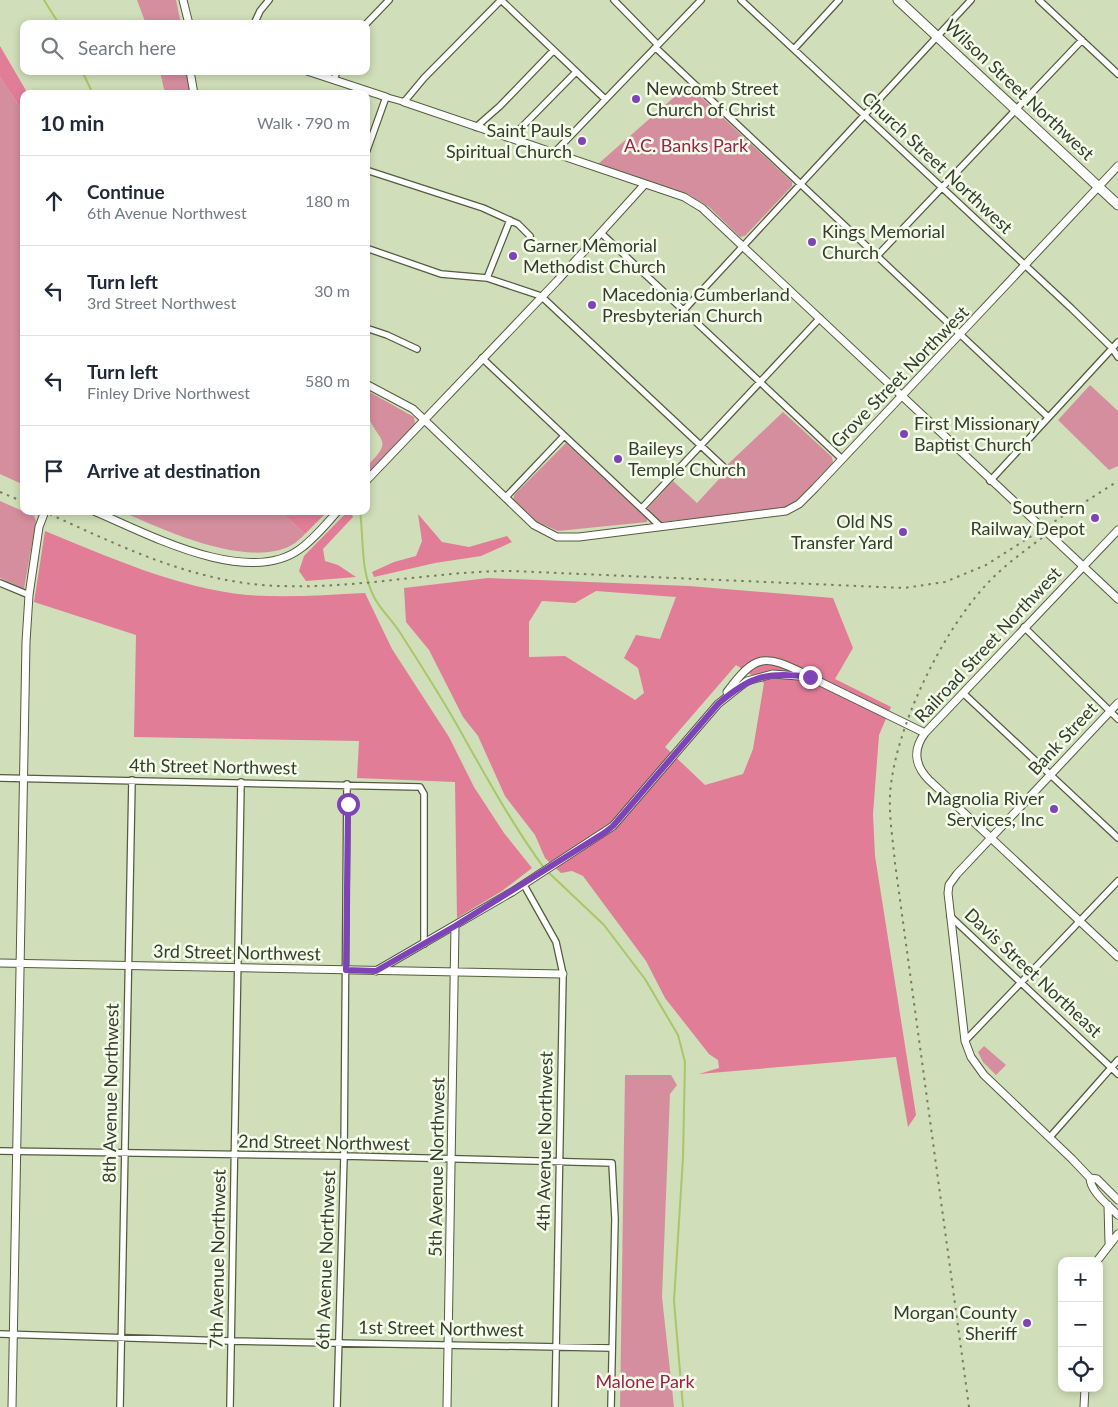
<!DOCTYPE html>
<meta charset="utf-8">
<style>
:root{--surface:#fff;--page:#f2f2f3;--text:#1f2937;--muted:#747a83;--line:#e0e1e3}
body{margin:0;font-family:Lato,sans-serif;background:var(--page);color:var(--text)}
.controls{position:absolute;right:15px;bottom:15px;display:grid;overflow:hidden;border-radius:10px;box-shadow:0 2px 8px #0003}
.controls button{width:45px;height:45px;display:grid;place-items:center;padding:0;border:0;border-bottom:1px solid var(--line);background:var(--surface);color:var(--text);font:25px sans-serif}
.stop{position:absolute;width:15px;height:15px;margin:-11px;border:4px solid #7f43b8;border-radius:50%;background:#fff}
.stop.end{background:#7f43b8;border-color:#fff;box-shadow:0 1px 5px #0008}
.list{margin:0;padding:0;list-style:none}
h2{display:flex;justify-content:space-between;align-items:center;height:65px;margin:0;padding:0 20px;font-size:21px}
h2 small{font-size:16px;font-weight:400;color:var(--muted)}
.list li{display:grid;grid-template-columns:32px 1fr auto;gap:15px;align-items:center;box-sizing:border-box;height:90px;padding:0 20px;border-top:1px solid var(--line)}
.list b{display:block;font-size:19px;white-space:nowrap}
.list p{margin:0;font-size:16px;white-space:nowrap;color:var(--muted)}
.list em{font-size:16px;font-style:normal;color:var(--muted)}
.icon{flex:none;width:28px;height:28px;fill:none;stroke:currentColor;stroke-width:2;stroke-linecap:round;stroke-linejoin:round}
.map{position:relative;flex:none;width:1118px;height:1407px;overflow:hidden}
.search{position:absolute;background:var(--surface);box-shadow:0 2px 8px #0003;left:20px;top:20px;width:350px;height:55px;display:flex;align-items:center;gap:12px;box-sizing:border-box;padding:0 18px;border-radius:10px;color:var(--muted);font-size:19px}
.panel{position:absolute;background:var(--surface);box-shadow:0 2px 8px #0003;left:20px;top:90px;width:350px;height:425px;border-radius:10px}
.map>svg:first-child{display:block}
.green{fill:#d58e9e}
.forest{fill:#e17d97;fill-rule:evenodd}
.lines{fill:none;stroke-linecap:round;stroke-linejoin:round}
.stream{stroke:#a7c769;stroke-width:2}
.minor-casing{stroke:#525d3d;stroke-width:8}
.tertiary-casing{stroke:#525d3d;stroke-width:9}
.trunk-casing{stroke:#525d3d;stroke-width:11}
.minor{stroke:#fff;stroke-width:5.5}
.tertiary{stroke:#fff;stroke-width:7}
.trunk{stroke:#fff;stroke-width:9}
.rail{stroke:#747d66;stroke-width:2;stroke-dasharray:2.5 5;stroke-linecap:butt}
.route{stroke:#7f43b8;stroke-width:6}
.poi-dot{fill:#7f43b8;stroke:#f4fce9;stroke-width:2}
.labels{text-anchor:middle;stroke-width:5;stroke-linejoin:round;paint-order:stroke}
.poi-label{font-size:18px;fill:#373d2e;stroke:#f4fce9;text-anchor:start}
.street-label{font-size:18px;fill:#373d2e;stroke:#f4fce9}
.park-label{font-size:18px;fill:#98224c;stroke:#f4fce9}
</style>
<div class="map">
<svg width="1118" height="1407" viewBox="0 0 1118 1407">
<rect width="100%" height="100%" fill="#d0deb9"/>
<path class="green" d="M 137,0 L 176,0 L 181,24 L 146,24 Z
M 160,71 L 187,71 L 191,94 L 165,94 Z
M 0,77 L 24,113 L 24,485 L 0,474 Z
M 688,85 L 792,182 L 792,186 L 745,236 L 740,237 L 709,207 L 688,194 L 598,164 Z
M 1090,385 L 1118,411 L 1118,466 L 1109,470 L 1058,420 Z
M 366,390 L 414,417 L 415,424 L 366,475 L 366,467 C 396,438 378,443 367,414 C 364,408 366,397 366,390 Z
M 783,412 L 832,457 L 833,463 L 798,500 L 784,509 L 661,522 L 647,509 L 673,481 L 697,503 L 720,478 L 727,465 Z
M 566,443 L 647,519 L 647,522 L 558,531 L 537,522 L 513,499 L 515,494 Z
M 0,501 L 34,516 L 36,521 L 24,589 L 0,578 Z
M 121,511 L 280,511 L 305,534 C 301,538 296,543 290,546 C 246,568 163,530 121,511 Z
M 984,1046 L 1006,1065 L 996,1075 L 983,1062 L 978,1052 Z
M 625,1075 L 671,1075 L 677,1085 L 670,1094 L 662,1297 L 674,1407 L 620,1407 Z"/>
<path class="forest" d="M 0,46 L 28,94 L 24,94 L 24,113 L 0,77 Z
M 280,511 L 328,511 L 305,534 Z
M 348,511 L 350,511 L 353,517 L 323,549 L 325,561 L 338,565 L 356,577 L 306,581 L 299,571 L 304,556 Z
M 418,514 L 442,542 L 469,547 L 507,536 L 512,542 L 481,556 L 435,563 L 374,577 L 372,572 L 394,562 L 416,556 L 422,541 Z
M 45,531 C 109,557 177,588 247,595 C 286,598 325,595 365,593 L 392,649 L 449,737 L 474,787 L 504,833 L 532,868 L 502,891 L 457,918 L 455,782 L 357,778 L 359,741 L 134,737 L 136,635 L 34,602 Z
M 488,578 L 689,586 L 833,598 L 853,648 L 835,679 L 891,707 L 879,735 L 873,814 L 875,856 L 916,1115 L 908,1127 L 896,1057 L 699,1074 L 719,1068 L 718,1060 L 709,1054 L 665,998 L 646,961 L 583,876 L 572,871 L 561,873 L 545,858 L 535,835 L 505,796 L 478,736 L 463,717 L 429,650 L 406,622 L 404,588 ZM 596,591 L 676,597 L 660,639 L 636,635 L 624,658 L 638,668 L 644,693 L 635,700 L 565,656 L 529,657 L 529,622 L 542,601 L 575,603 ZM 736,665 L 764,683 L 753,749 L 743,774 L 705,785 L 665,747 Z"/>
<g class="lines">
<path class="stream" d="M 44,0 L 59,24
M 82,71 L 93,94
M 360,511 C 364,540 360,570 374,597 C 380,609 391,619 399,631 C 417,659 436,689 453,718 C 482,769 509,820 544,868
M 547,871 L 604,925 L 645,979 L 678,1035 L 685,1062 L 683,1158 L 674,1301 L 683,1407"/>
<g class="minor-casing">
<path id="minor" d="M 501,0 L 605,99
M 614,0 L 658,45
M 741,0 L 1071,308 L 1112,348 L 1118,357
M 1039,0 L 1118,74
M 254,24 L 260,11 L 269,0
M 366,24 L 389,0
M 656,48 L 1048,417
M 794,49 L 839,0
M 334,80 L 337,71
M 476,127 L 500,106 L 553,51
M 511,138 L 576,72
M 366,153 L 386,97 L 404,102 L 424,78 L 501,0
M 554,153 L 701,0
M 366,170 L 483,208 L 518,224 L 530,236
M 601,233 L 842,459
M 366,248 L 441,274 L 487,278 L 541,296 L 729,472
M 877,256 L 1082,40
M 487,278 L 510,220
M 683,311 L 971,0
M 366,328 L 387,335 L 417,349
M 482,358 L 660,526
M 990,481 L 1118,342
M 506,497 L 564,436
M 642,508 L 820,318
M 0,583 L 29,595
M 1024,627 L 1118,719
M 963,693 L 1118,838
M 0,778 L 420,787 L 424,794 L 424,944
M 524,885 L 556,942 L 563,974 L 555,1407
M 950,916 L 1118,1074
M 965,1041 L 1118,881
M 1050,1137 L 1118,1060
M 0,1151 L 344,1156 L 612,1163 L 615,1219 L 611,1407
M 0,1334 L 230,1341 L 612,1348
M 120,1407 L 132,780
M 230,1407 L 241,782
M 337,1407 L 344,1156 L 347,784"/>
</g>
<g class="tertiary-casing">
<path id="tertiary" d="M 183,0 L 189,24
M 190,71 L 194,94
M 307,71 L 386,97
M 404,102 L 684,197 L 702,208 L 1118,599
M 366,384 L 413,409 L 534,525 L 557,537 L 579,537 L 786,511 L 799,504 L 815,488 L 1118,166
M 366,481 L 557,281 L 645,184
M 94,511 C 146,533 247,588 300,549 C 314,539 326,524 338,511
M 1118,530 L 925,733 C 913,749 914,765 929,780 L 1118,957
M 727,692 C 755,655 763,653 805,674
M 1118,703 L 957,874 L 949,885 L 948,893 L 965,1041 L 971,1057 L 984,1075 L 1072,1159 L 1090,1178 C 1090,1191 1109,1206 1118,1215
M 0,963 L 563,974
M 376,971 L 512,892 L 613,826 L 718,704 L 747,681 L 773,674 L 810,677 L 925,733
M 1090,1178 L 1097,1179 L 1118,1200
M 1108,1205 L 1109,1243
M 1097,1261 L 1118,1234
M 12,1407 L 26,642 L 29,595 L 39,527 L 45,511
M 447,1407 L 455,926
M 1084,1407 L 1085,1388"/>
</g>
<g class="trunk-casing">
<path id="trunk" d="M 898,0 L 1118,205"/>
</g>
<use href="#minor" class="minor"/>
<use href="#tertiary" class="tertiary"/>
<use href="#trunk" class="trunk"/>
<path class="rail" d="M 0,492 L 24,502
M 43,511 C 120,546 195,584 281,586 C 358,589 435,571 512,571 L 904,588 L 945,582 L 986,565 L 1118,481
M 969,1407 L 895,863 C 893,841 889,818 890,795 C 894,730 941,634 985,586 C 1002,567 1023,552 1043,537"/>
</g>
<g class="lines">
<path class="route" d="M 348,804 L 346,970 L 376,971 L 455,926 L 604,833 L 613,826 L 718,704 C 750,676 768,671 810,677"/>
</g>
<g class="poi-dot">
<circle cx="636" cy="99" r="5"/>
<circle cx="582" cy="141" r="5"/>
<circle cx="812" cy="242" r="5"/>
<circle cx="513" cy="256" r="5"/>
<circle cx="592" cy="305" r="5"/>
<circle cx="904" cy="434" r="5"/>
<circle cx="618" cy="459" r="5"/>
<circle cx="1095" cy="518" r="5"/>
<circle cx="903" cy="532" r="5"/>
<circle cx="1054" cy="809" r="5"/>
<circle cx="1027" cy="1323" r="5"/>
</g>
<g class="labels">
<g class="poi-label">
<text x="646" y="95">Newcomb Street<tspan x="646" dy="21">Church of Christ</tspan></text>
<text x="572" y="137" text-anchor="end">Saint Pauls<tspan x="572" dy="21">Spiritual Church</tspan></text>
<text x="822" y="238">Kings Memorial<tspan x="822" dy="21">Church</tspan></text>
<text x="523" y="252">Garner Memorial<tspan x="523" dy="21">Methodist Church</tspan></text>
<text x="602" y="301">Macedonia Cumberland<tspan x="602" dy="21">Presbyterian Church</tspan></text>
<text x="914" y="430">First Missionary<tspan x="914" dy="21">Baptist Church</tspan></text>
<text x="628" y="455">Baileys<tspan x="628" dy="21">Temple Church</tspan></text>
<text x="1085" y="514" text-anchor="end">Southern<tspan x="1085" dy="21">Railway Depot</tspan></text>
<text x="893" y="528" text-anchor="end">Old NS<tspan x="893" dy="21">Transfer Yard</tspan></text>
<text x="1044" y="805" text-anchor="end">Magnolia River<tspan x="1044" dy="21">Services, Inc</tspan></text>
<text x="1017" y="1319" text-anchor="end">Morgan County<tspan x="1017" dy="21">Sheriff</tspan></text>
</g>
<g class="street-label">
<text transform="translate(1019 90) rotate(43)" y="6">Wilson Street Northwest</text>
<text transform="translate(937 163) rotate(43)" y="6">Church Street Northwest</text>
<text transform="translate(900 377) rotate(-46)" y="6">Grove Street Northwest</text>
<text transform="translate(988 645) rotate(-47)" y="6">Railroad Street Northwest</text>
<text transform="translate(1063 739) rotate(-47)" y="6">Bank Street</text>
<text transform="translate(213 767) rotate(1)" y="6">4th Street Northwest</text>
<text transform="translate(237 953) rotate(1)" y="6">3rd Street Northwest</text>
<text transform="translate(1033 973) rotate(43)" y="6">Davis Street Northeast</text>
<text transform="translate(111 1093) rotate(-89)" y="6">8th Avenue Northwest</text>
<text transform="translate(545 1141) rotate(-89)" y="6">4th Avenue Northwest</text>
<text transform="translate(324 1143) rotate(1)" y="6">2nd Street Northwest</text>
<text transform="translate(437 1167) rotate(-89)" y="6">5th Avenue Northwest</text>
<text transform="translate(218 1259) rotate(-89)" y="6">7th Avenue Northwest</text>
<text transform="translate(326 1260) rotate(-88)" y="6">6th Avenue Northwest</text>
<text transform="translate(441 1329) rotate(1)" y="6">1st Street Northwest</text>
</g>
<g class="park-label">
<text x="686" y="152">A.C. Banks Park</text>
<text x="645" y="1388">Malone Park</text>
</g>
</g>
</svg>
<div class="controls">
<button>+</button>
<button>−</button>
<button><svg class="icon" aria-label="locate" viewBox="0 0 24 24"><circle cx="12" cy="12" r="6"/><path d="M12 2v4M12 18v4M2 12h4M18 12h4"/></svg></button>
</div>
<div class="stop" style="left:348px;top:804px"></div>
<div class="stop end" style="left:810px;top:677px"></div>
<div class="search"><svg class="icon" aria-label="search" viewBox="0 0 24 24"><circle cx="10" cy="10" r="6"/><path d="M15 15l6 6"/></svg>Search here</div>
<section class="panel">
<h2>10 min<small>Walk · 790 m</small></h2>
<ul class="list">
<li><svg class="icon" aria-label="ahead" viewBox="0 0 24 24"><path d="M12 20V5M6 11l6-6 6 6"/></svg><div><b>Continue</b><p>6th Avenue Northwest</p></div><em>180 m</em></li>
<li><svg class="icon" aria-label="left" viewBox="0 0 24 24"><path d="M17 20v-9H6M10 6l-5 5 5 5"/></svg><div><b>Turn left</b><p>3rd Street Northwest</p></div><em>30 m</em></li>
<li><svg class="icon" aria-label="left" viewBox="0 0 24 24"><path d="M17 20v-9H6M10 6l-5 5 5 5"/></svg><div><b>Turn left</b><p>Finley Drive Northwest</p></div><em>580 m</em></li>
<li><svg class="icon" aria-label="arrive" viewBox="0 0 24 24"><path d="M6 21V4h12l-3 4 3 4H6"/></svg><div><b>Arrive at destination</b></div></li>
</ul>
</section>
</div>
